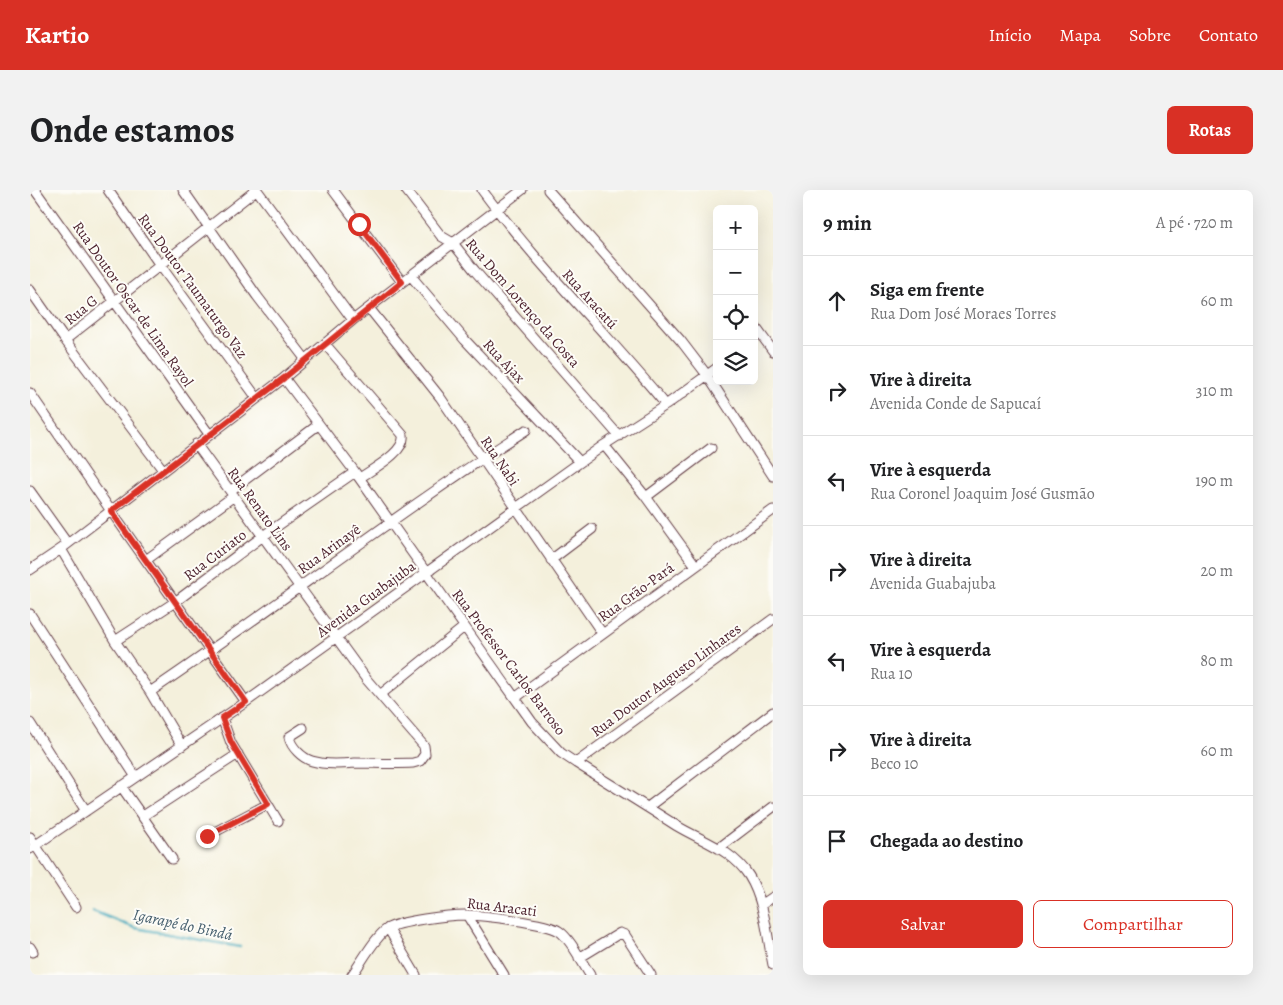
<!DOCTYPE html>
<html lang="pt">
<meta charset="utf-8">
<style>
:root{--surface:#fff;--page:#f2f2f2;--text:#202124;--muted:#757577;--line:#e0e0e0;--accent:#d93025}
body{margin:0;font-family:Alegreya,serif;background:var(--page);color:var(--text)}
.controls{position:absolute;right:15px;top:15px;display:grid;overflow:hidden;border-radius:8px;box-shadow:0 5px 20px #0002}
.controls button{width:45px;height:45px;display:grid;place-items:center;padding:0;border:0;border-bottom:1px solid var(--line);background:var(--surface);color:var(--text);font:25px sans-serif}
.stop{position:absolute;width:15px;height:15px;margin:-11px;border:4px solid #d93025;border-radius:50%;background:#fff}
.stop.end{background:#d93025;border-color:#fff;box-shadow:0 1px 5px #0008}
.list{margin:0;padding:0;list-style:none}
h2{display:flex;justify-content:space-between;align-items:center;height:65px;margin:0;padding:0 20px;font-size:21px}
h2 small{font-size:16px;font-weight:400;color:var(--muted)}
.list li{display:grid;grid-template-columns:32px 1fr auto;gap:15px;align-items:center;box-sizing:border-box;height:90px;padding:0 20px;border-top:1px solid var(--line)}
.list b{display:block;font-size:19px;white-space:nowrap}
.list p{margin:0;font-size:16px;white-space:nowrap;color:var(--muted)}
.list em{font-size:16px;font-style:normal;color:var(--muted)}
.actions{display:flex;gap:10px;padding:15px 20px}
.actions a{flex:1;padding:11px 0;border:1px solid var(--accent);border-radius:8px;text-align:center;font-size:18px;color:var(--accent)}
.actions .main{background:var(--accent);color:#fff}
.icon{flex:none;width:28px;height:28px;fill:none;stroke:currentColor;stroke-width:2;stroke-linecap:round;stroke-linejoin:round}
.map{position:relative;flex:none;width:743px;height:785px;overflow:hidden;border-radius:8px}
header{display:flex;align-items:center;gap:30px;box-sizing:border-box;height:70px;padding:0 25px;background:var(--accent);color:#fff}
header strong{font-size:24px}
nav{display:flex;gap:28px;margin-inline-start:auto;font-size:18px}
.intro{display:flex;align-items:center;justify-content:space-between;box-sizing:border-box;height:120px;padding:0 30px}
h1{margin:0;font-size:35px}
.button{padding:12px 22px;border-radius:8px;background:var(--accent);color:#fff;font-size:18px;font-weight:700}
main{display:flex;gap:30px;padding:0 30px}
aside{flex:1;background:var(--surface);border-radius:8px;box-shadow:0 5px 20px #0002}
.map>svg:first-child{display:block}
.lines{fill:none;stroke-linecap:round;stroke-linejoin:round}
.stream{stroke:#3faabe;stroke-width:2.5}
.street-casing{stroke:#643e46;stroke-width:11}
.street{stroke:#fff;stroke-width:9}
.route{stroke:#d93025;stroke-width:6}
.labels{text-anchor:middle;stroke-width:4;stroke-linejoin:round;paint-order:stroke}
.street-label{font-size:15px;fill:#4a1f2b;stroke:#fdfcf7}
.water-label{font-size:16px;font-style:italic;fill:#455e6d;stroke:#fdfcf7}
</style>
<header>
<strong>Kartio</strong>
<nav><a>Início</a><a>Mapa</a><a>Sobre</a><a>Contato</a></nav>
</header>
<div class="intro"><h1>Onde estamos</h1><a class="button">Rotas</a></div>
<main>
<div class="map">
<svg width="743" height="785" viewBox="0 0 743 785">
<rect width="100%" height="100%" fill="#fdfcf7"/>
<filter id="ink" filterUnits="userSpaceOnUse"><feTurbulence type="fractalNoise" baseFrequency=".02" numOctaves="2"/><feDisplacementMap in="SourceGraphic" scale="10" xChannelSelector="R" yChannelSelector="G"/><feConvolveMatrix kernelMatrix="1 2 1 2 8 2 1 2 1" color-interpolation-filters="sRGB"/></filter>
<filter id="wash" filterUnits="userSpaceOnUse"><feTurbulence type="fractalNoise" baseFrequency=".0096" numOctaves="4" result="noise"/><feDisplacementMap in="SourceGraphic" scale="20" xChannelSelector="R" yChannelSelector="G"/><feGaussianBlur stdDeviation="1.12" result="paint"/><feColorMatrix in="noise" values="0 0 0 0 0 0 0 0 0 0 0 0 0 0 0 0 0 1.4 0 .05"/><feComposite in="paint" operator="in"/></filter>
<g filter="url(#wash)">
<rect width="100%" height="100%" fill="#f4f0dc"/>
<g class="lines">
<path class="stream" d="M 63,721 L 105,738 L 210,757"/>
</g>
</g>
<g filter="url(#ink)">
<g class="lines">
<g class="street-casing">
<path id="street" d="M 5,0 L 179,244
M 78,0 L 130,75 L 227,208
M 153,0 L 227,106 L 276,170
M 227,0 L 323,130
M 303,0 L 372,92
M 376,0 L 411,46 L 423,53 L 445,81 L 589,246
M 452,0 C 508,76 576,142 636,215
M 518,0 L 651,151 L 677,185 L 743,286
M 381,86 L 435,150 L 550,272
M 0,100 L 35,150 L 133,280
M 339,118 L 410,207 L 572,443
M 724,135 L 743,161
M 35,150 L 226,0
M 295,154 L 373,245 C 376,262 342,279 330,288
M 254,188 L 325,282 L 502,532 L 531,563 L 546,573 C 580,594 614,615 647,636 C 672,651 703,660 719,686 C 735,712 737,746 743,775
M 0,203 L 81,321 L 216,512
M 166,254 L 337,490 L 394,556 L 395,564 L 390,571 L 383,573 C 364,574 344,573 325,573 C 311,574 296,575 282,571 C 272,568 261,557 259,547 L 273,538
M 574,255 L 616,307 L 666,376
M 0,301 L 37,353
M 200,301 L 288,235
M 616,307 L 681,258
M 31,359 L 85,451 L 120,502 L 152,556
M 116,370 L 204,306
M 521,370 L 562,339
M 0,380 L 31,359 L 254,188 L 323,130 L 492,0
M 0,424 L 106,587
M 85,451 L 145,412 L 233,346 L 325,282
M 120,502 C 246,417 367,323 496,240
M 350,505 L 434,437
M 485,508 L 743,320
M 192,528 L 201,553 L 248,631
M 0,533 L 56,621
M 546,573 L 743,429
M 91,596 L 142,669
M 618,617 L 743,522
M 113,626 L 208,564
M 177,646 L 238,614
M 0,647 L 46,717
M 689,658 L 743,617
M 0,659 L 216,512 L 574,255 L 636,215 L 687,178
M 731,715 L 743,707
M 437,725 L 474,785
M 358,738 L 386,785
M 0,757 L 3,762
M 549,768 L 590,743 L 595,745 L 621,785
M 322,785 C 331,773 345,747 357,739 C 368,731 420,725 435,725 C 452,725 517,733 529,741 C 541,749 552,773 560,785"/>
</g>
<use href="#street" class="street"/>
</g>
</g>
<g class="lines" filter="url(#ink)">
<path class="route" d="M 177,646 L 238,614 L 201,552 L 192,528 L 216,512 L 81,321 L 254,188 L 372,92 L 329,34"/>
</g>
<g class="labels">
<g class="street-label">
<text transform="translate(163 96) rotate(54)" y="5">Rua Doutor Taumaturgo Vaz</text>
<text transform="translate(560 109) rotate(48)" y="5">Rua Aracatú</text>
<text transform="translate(493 113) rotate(49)" y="5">Rua Dom Lorenço da Costa</text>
<text transform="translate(103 114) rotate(55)" y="5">Rua Doutor Oscar de Lima Rayol</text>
<text transform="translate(51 120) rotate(-39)" y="5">Rua G</text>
<text transform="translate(474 171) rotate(47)" y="5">Rua Ajax</text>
<text transform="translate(470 271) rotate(56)" y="5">Rua Nabi</text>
<text transform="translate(230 319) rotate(54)" y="5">Rua Renato Lins</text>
<text transform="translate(299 359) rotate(-36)" y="5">Rua Arinayê</text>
<text transform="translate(185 365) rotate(-37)" y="5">Rua Curiato</text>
<text transform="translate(606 402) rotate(-36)" y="5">Rua Grão-Pará</text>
<text transform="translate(336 409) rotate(-36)" y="5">Avenida Guabajuba</text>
<text transform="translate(479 472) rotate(53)" y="5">Rua Professor Carlos Barroso</text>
<text transform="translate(636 490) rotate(-36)" y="5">Rua Doutor Augusto Linhares</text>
<text transform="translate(472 717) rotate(7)" y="5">Rua Aracati</text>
</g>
<g class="water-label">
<text transform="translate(153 734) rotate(12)" y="6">Igarapé do Bindá</text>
</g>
</g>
</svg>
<div class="controls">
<button>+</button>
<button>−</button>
<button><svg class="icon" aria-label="locate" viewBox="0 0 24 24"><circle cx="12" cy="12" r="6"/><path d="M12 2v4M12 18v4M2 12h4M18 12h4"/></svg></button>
<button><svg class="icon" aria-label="layers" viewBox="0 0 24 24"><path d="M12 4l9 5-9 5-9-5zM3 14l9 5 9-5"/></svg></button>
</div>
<div class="stop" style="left:329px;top:34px"></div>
<div class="stop end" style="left:177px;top:646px"></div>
</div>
<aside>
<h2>9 min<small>A pé · 720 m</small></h2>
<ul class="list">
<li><svg class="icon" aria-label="ahead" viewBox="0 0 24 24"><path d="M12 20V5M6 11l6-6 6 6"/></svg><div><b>Siga em frente</b><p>Rua Dom José Moraes Torres</p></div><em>60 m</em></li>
<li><svg class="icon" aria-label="right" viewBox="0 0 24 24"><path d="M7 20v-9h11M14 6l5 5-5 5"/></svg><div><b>Vire à direita</b><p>Avenida Conde de Sapucaí</p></div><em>310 m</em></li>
<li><svg class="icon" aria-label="left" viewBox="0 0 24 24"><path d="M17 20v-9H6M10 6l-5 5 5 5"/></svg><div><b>Vire à esquerda</b><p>Rua Coronel Joaquim José Gusmão</p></div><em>190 m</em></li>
<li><svg class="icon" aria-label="right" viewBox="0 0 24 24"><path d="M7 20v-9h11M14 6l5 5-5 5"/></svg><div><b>Vire à direita</b><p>Avenida Guabajuba</p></div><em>20 m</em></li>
<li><svg class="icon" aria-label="left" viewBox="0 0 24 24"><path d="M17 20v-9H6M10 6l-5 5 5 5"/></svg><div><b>Vire à esquerda</b><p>Rua 10</p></div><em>80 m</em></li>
<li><svg class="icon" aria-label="right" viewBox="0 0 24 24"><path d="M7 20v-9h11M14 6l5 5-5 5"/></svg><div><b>Vire à direita</b><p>Beco 10</p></div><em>60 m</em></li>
<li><svg class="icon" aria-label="arrive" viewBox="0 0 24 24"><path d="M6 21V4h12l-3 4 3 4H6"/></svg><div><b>Chegada ao destino</b></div></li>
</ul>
<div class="actions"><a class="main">Salvar</a><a>Compartilhar</a></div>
</aside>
</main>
